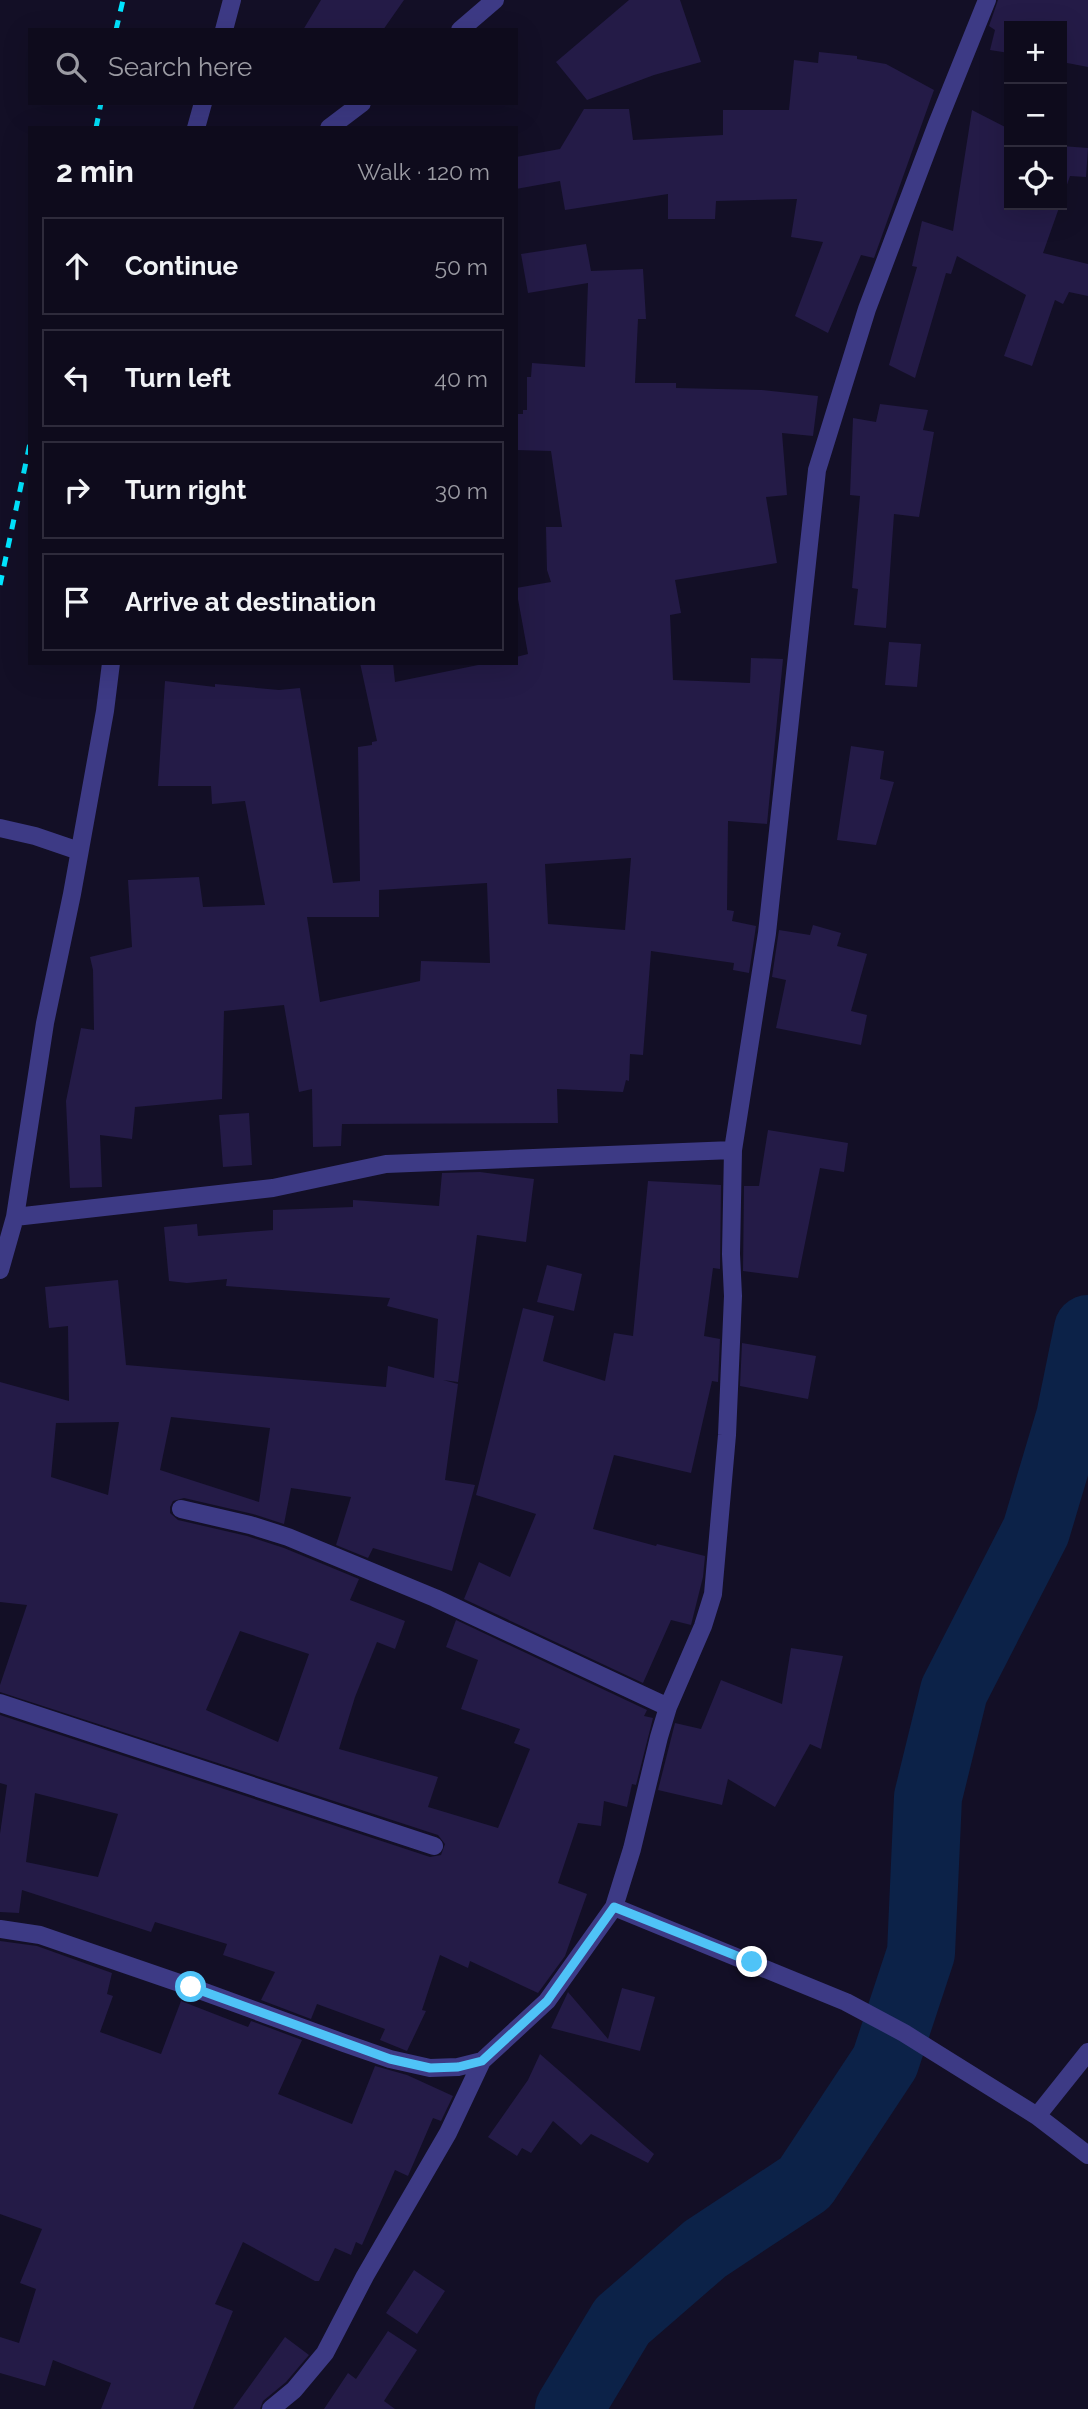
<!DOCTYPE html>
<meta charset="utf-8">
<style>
:root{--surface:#0e0b1c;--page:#1c1929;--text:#f1f3f6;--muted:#9b9ba3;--line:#2e2b3b}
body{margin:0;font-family:Raleway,sans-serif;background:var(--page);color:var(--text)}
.controls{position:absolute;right:21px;top:21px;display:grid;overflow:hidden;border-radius:0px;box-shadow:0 7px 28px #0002}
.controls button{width:63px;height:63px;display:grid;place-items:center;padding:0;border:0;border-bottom:2px solid var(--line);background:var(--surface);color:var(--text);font:35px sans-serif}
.stop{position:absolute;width:21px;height:21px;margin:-16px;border:5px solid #4fc3f7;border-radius:50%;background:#fff}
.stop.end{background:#4fc3f7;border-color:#fff;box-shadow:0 2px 7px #0008}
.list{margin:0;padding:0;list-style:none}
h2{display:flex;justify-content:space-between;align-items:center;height:91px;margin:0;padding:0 28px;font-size:30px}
h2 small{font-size:23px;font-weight:400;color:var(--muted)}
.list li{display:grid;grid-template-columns:46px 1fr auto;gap:21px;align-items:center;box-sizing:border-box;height:98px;margin:0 14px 14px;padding:0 14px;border:2px solid var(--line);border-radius:0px}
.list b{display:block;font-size:26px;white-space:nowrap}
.list em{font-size:23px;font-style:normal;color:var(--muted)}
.icon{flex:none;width:38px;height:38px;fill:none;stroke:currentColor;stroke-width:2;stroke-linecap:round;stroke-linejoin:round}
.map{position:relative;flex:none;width:1088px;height:2409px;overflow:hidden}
.search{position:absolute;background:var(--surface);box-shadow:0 7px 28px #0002;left:28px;top:28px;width:490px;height:77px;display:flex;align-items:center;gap:18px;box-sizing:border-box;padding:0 24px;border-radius:0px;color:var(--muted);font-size:26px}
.panel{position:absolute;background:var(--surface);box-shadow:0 7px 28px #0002;left:28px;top:126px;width:490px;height:539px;border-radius:0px}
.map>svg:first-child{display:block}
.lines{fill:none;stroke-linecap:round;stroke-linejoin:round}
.river{stroke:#0c2248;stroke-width:68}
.building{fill:#241b47;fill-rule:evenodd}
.street{stroke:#3d3a85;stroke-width:18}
.rail{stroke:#00e5ff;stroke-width:5;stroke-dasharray:10 9;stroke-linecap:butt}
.route{stroke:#4fc3f7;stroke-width:9}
</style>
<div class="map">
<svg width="1088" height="2409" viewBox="0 0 1088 2409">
<rect width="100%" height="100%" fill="#130f26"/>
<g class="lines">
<path class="river" d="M 569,2409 L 622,2321 L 705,2249 L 805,2183 L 885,2062 L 921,1953 L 928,1797 L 954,1691 L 1036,1531 L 1070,1417 L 1088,1329"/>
</g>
<path class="building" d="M 321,0 L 404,0 L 383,30 L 303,30 Z
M 629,0 L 680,0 L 701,62 L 654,75 L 587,100 L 556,62 Z
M 998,0 L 1088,0 L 1088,67 L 1062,62 L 1062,26 L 1009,26 L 1009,53 L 990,50 L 995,30 L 989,26 Z
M 819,52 L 857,56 L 857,59 L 886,64 L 934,90 L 874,258 L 861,255 L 828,333 L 795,316 L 823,242 L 791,237 L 797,199 L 716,201 L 715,219 L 668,219 L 668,194 L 565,210 L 560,181 L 516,189 L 516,157 L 560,149 L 584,109 L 629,109 L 633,140 L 723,135 L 723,110 L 789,110 L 794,60 L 818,63 Z
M 972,110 L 1009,129 L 1009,205 L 1060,205 L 1043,253 L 1088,264 L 1088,296 L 1069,292 L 1063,304 L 1055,300 L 1032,366 L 1004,356 L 1026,295 L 957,256 L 951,274 L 946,273 L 915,378 L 889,365 L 917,267 L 912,266 L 922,221 L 953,231 Z
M 1062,146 L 1088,148 L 1086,177 L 1070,176 L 1062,199 Z
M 586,244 L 591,271 L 643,269 L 646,319 L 638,319 L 635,383 L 676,383 L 676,388 L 762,390 L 818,396 L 813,436 L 782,433 L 787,495 L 766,497 L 777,563 L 675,580 L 681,613 L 670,615 L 673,680 L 750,683 L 751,658 L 783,659 L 767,824 L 728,821 L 727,910 L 734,911 L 732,921 L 756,926 L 749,973 L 733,970 L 734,963 L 651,951 L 643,1055 L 630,1054 L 629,1081 L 626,1080 L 623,1092 L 557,1089 L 558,1123 L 342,1124 L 341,1146 L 313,1147 L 312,1089 L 299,1092 L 284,1005 L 224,1011 L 222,1099 L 135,1107 L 132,1139 L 100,1135 L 102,1187 L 70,1188 L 66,1101 L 81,1028 L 94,1030 L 93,970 L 90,957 L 132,947 L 128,880 L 199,877 L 203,907 L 265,905 L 245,801 L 212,804 L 211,786 L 158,786 L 165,681 L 215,687 L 215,684 L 279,690 L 300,688 L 333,883 L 360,881 L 358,747 L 372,745 L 372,742 L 377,741 L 360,663 L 393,663 L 395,682 L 488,663 L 516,663 L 516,657 L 528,654 L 516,588 L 551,582 L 547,570 L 546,527 L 562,527 L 551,451 L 516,450 L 516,414 L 523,414 L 523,410 L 527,410 L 527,377 L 531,377 L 532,363 L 585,367 L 588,283 L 528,293 L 521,254 ZM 631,858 L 625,930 L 548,924 L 545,864 ZM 487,883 L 490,963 L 421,961 L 420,981 L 320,1002 L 307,917 L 379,917 L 379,890 Z
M 880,404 L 928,410 L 923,430 L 934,432 L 919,517 L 894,514 L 886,628 L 854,625 L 858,589 L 852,588 L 860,496 L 850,495 L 853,418 L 876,422 Z
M 889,642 L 921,644 L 917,687 L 885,685 Z
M 851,746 L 884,751 L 880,779 L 894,782 L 876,845 L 837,840 Z
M 813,925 L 841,933 L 837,946 L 867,954 L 851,1011 L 867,1015 L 861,1045 L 776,1028 L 786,980 L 772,977 L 779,930 L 810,935 Z
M 249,1113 L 252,1165 L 223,1167 L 219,1115 Z
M 768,1130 L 848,1143 L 844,1172 L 820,1168 L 798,1278 L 743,1271 L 744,1186 L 759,1186 Z
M 480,1172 L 534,1179 L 526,1242 L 477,1235 L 458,1382 L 443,1380 L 458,1384 L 445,1480 L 475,1485 L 452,1571 L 373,1548 L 368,1558 L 336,1545 L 351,1497 L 291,1488 L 284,1524 L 253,1514 L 184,1498 L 173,1501 L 170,1507 L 170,1513 L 178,1520 L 247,1536 L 284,1548 L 359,1579 L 350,1600 L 405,1621 L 395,1649 L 377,1642 L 355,1697 L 339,1749 L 438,1777 L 428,1807 L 498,1828 L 530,1749 L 514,1743 L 520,1729 L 461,1709 L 478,1660 L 446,1647 L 456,1620 L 647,1710 L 644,1716 L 653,1718 L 636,1785 L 632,1784 L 627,1807 L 604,1801 L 601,1826 L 578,1823 L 558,1883 L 587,1894 L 565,1956 L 538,1993 L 470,1961 L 468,1968 L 440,1955 L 422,2010 L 426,2011 L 407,2051 L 380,2040 L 385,2029 L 317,2004 L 311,2019 L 261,2000 L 275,1972 L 223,1955 L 227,1944 L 155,1922 L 151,1932 L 22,1890 L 19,1913 L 0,1912 L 0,1834 L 7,1785 L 0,1783 L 0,1715 L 430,1857 L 441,1855 L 445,1844 L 438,1835 L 0,1692 L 0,1685 L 27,1605 L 0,1602 L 0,1382 L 69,1401 L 68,1326 L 49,1328 L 45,1287 L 118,1280 L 126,1365 L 386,1387 L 388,1366 L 434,1378 L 438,1319 L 387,1306 L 390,1298 L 226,1286 L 227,1279 L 187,1283 L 169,1281 L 164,1227 L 197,1224 L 198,1236 L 273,1230 L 273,1210 L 353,1207 L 353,1200 L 439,1206 L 442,1173 ZM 171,1417 L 270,1428 L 259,1502 L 160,1470 ZM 119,1422 L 108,1495 L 51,1477 L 56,1423 ZM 240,1631 L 309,1654 L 278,1742 L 206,1710 ZM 35,1793 L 118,1814 L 98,1877 L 26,1862 Z
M 648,1181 L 721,1185 L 720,1269 L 713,1268 L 704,1336 L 720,1339 L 718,1382 L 712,1381 L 691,1473 L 614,1455 L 593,1529 L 656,1546 L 657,1544 L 705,1556 L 703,1577 L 691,1625 L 671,1620 L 643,1683 L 464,1599 L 479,1562 L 510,1577 L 536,1514 L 476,1495 L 523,1308 L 554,1316 L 543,1361 L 605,1381 L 614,1333 L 633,1336 Z
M 547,1265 L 582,1274 L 574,1311 L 537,1302 Z
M 742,1343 L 816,1356 L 808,1399 L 740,1386 Z
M 791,1648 L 843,1656 L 821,1749 L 810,1744 L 775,1807 L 728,1779 L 722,1805 L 658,1790 L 675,1723 L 701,1729 L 721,1680 L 782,1704 Z
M 0,1941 L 37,1946 L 112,1973 L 107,1994 L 113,1996 L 100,2032 L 161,2054 L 181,2001 L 248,2027 L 251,2021 L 302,2040 L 278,2094 L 352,2124 L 375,2066 L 407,2075 L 453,2096 L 441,2121 L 433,2118 L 408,2176 L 395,2170 L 362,2245 L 356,2242 L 351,2255 L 335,2248 L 319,2281 L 315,2281 L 243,2242 L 215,2304 L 233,2311 L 193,2409 L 101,2409 L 111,2383 L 53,2360 L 45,2386 L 0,2373 L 0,2337 L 19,2343 L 36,2289 L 20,2283 L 42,2229 L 0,2214 Z
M 622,1988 L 655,1997 L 640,2051 L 551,2028 L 568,1992 L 608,2039 Z
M 540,2054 L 654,2154 L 648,2163 L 591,2134 L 581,2145 L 553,2121 L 531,2153 L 522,2148 L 517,2156 L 488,2137 L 528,2080 Z
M 414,2270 L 445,2291 L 417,2334 L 386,2313 Z
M 388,2331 L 417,2350 L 384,2401 L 395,2409 L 324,2409 L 348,2373 L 356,2379 Z
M 285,2337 L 309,2355 L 286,2382 L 263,2401 L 260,2409 L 233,2409 Z"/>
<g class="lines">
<path class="street" d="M 224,30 L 232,0
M 460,30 L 495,0
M 196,128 L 203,103
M 329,128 L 362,103
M 0,828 L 35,836 L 79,851
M 15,1217 L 273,1188 L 386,1164 L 733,1150
M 0,1270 L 15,1217 L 45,1023 L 72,894 L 105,711 L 111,663
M 181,1509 L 250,1525 L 288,1537 L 435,1598 L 668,1707
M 0,1703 L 434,1846
M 614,1907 L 846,2002 L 904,2033 L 1037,2116 L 1088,2155
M 0,1929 L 40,1935 L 191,1987 L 344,2043 L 390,2059 L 430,2068 L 458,2067 L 482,2061 L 547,2001 L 614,1907 L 632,1849 L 659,1737 L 668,1707 L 703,1626 L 713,1594 L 727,1435 L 733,1296 L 731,1254 L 733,1150 L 767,933 L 817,470 L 867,309 L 937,124 L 987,0
M 1037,2116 L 1088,2052
M 271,2409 L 294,2390 L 325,2353 L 365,2276 L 448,2133 L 482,2061"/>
<path class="rail" d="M 116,30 L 123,0
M 96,128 L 101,103
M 0,585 L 30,443"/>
</g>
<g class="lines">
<path class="route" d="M 191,1987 L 390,2059 L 430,2068 L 458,2067 L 482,2061 L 547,2001 L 614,1907 L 752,1962"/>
</g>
</svg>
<div class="controls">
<button>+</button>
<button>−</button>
<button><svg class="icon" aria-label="locate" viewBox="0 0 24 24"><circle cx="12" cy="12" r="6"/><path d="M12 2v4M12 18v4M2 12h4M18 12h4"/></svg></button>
</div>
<div class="stop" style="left:191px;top:1987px"></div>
<div class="stop end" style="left:752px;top:1962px"></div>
<div class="search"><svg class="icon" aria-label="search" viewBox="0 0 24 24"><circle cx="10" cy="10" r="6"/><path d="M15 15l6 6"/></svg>Search here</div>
<section class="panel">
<h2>2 min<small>Walk · 120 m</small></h2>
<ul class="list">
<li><svg class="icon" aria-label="ahead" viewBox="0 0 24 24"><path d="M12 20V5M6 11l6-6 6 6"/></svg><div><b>Continue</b></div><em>50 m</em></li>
<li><svg class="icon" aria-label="left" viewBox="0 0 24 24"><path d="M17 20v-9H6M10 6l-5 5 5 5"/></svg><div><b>Turn left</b></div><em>40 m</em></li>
<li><svg class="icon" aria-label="right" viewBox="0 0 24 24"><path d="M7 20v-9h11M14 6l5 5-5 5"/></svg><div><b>Turn right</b></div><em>30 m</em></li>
<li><svg class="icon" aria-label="arrive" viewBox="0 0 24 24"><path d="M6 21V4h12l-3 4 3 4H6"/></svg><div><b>Arrive at destination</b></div></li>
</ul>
</section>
</div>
